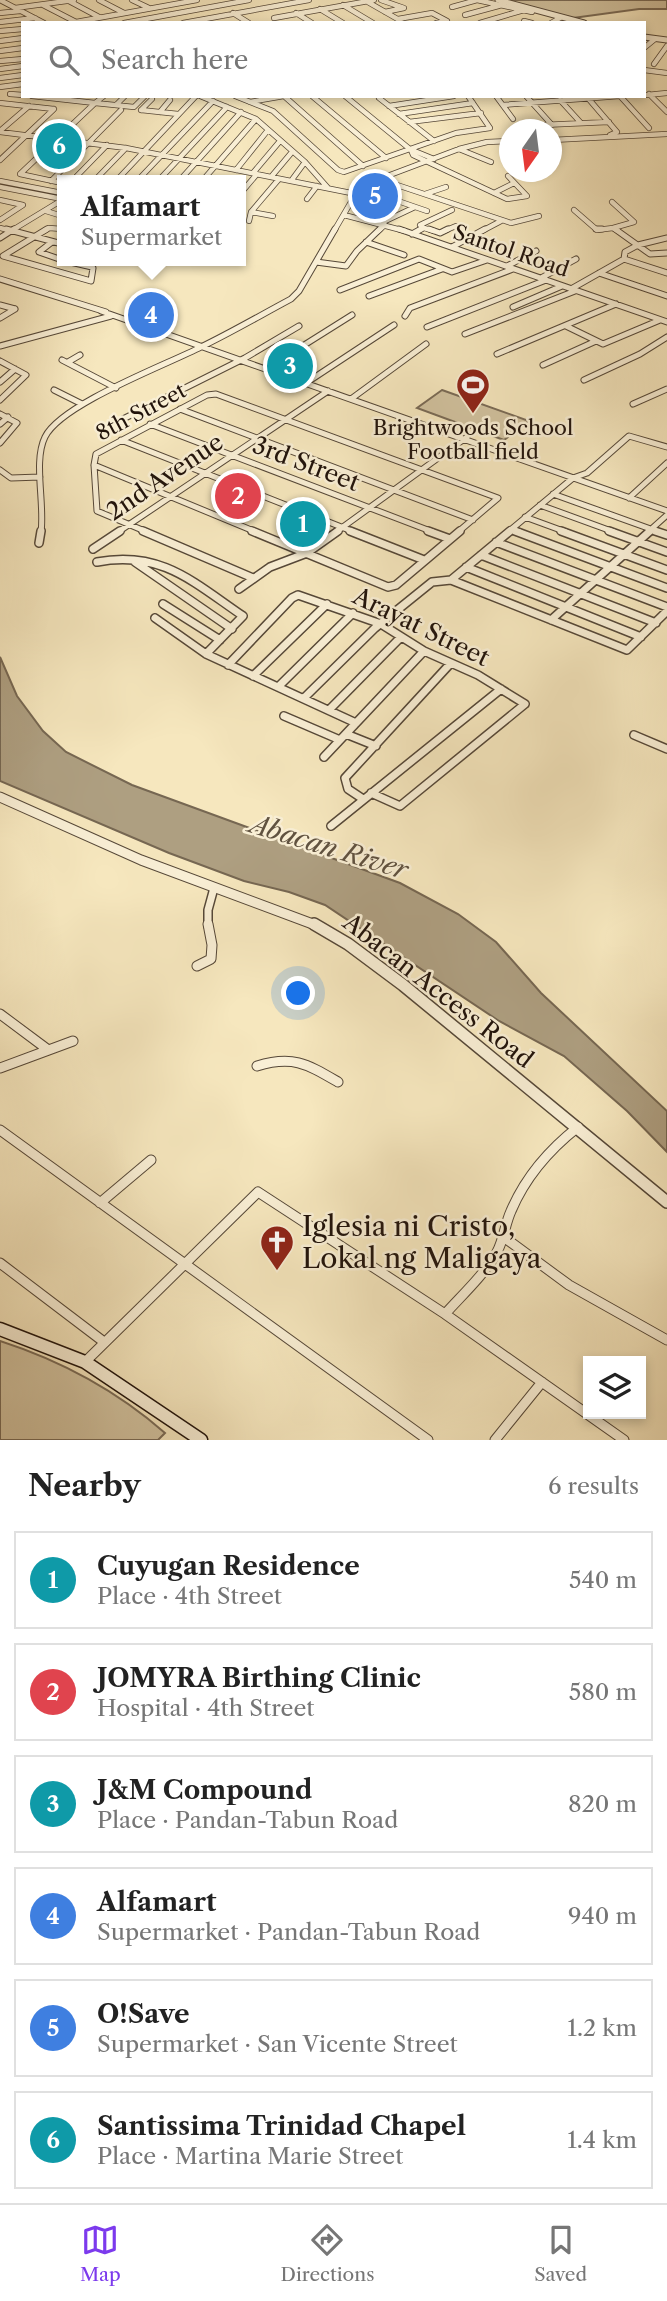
<!DOCTYPE html>
<meta charset="utf-8">
<style>
:root{--surface:#fff;--page:#f6f6f6;--text:#222;--muted:#767676;--line:#e0e0e0;--accent:#7c3aed}
body{margin:0;font-family:"Libre Caslon Text",serif;background:var(--page);color:var(--text)}
.controls{position:absolute;right:21px;bottom:21px;display:grid;overflow:hidden;border-radius:0px;box-shadow:0 4px 10px #0003}
.controls button{width:63px;height:63px;display:grid;place-items:center;padding:0;border:0;border-bottom:2px solid var(--line);background:var(--surface);color:var(--text);font:35px sans-serif}
.compass{position:absolute;left:499px;top:119px;width:63px;height:63px;border-radius:50%;background:var(--surface);box-shadow:0 4px 10px #0003;rotate:194deg}
.you{position:absolute;left:299px;top:994px;width:24px;height:24px;margin:-18px;border:5px solid #fff;border-radius:50%;background:#1a73e8;box-shadow:0 0 0 10px #1a73e833}
.badge{display:grid;place-items:center;width:46px;height:46px;border-radius:50%;background:var(--accent);color:#fff;font-size:23px;font-weight:700}
.pin{position:absolute;translate:-50% -50%;border:4px solid #fff;box-shadow:0 2px 7px #0006}
.popup{position:absolute;left:57px;top:175px;width:189px;height:91px;box-sizing:border-box;display:grid;place-content:center;border-radius:0px;background:var(--surface);filter:drop-shadow(0 2px 5px #0005);font-size:23px;white-space:nowrap;color:var(--muted)}
.popup b{font-size:26px;color:var(--text)}
.popup::after{content:'';position:absolute;left:50%;top:100%;margin-left:-14px;border:14px solid transparent;border-top-color:var(--surface)}
.list{margin:0;padding:0;list-style:none}
h2{display:flex;justify-content:space-between;align-items:center;height:91px;margin:0;padding:0 28px;font-size:30px}
h2 small{font-size:23px;font-weight:400;color:var(--muted)}
.list li{display:grid;grid-template-columns:46px 1fr auto;gap:21px;align-items:center;box-sizing:border-box;height:98px;margin:0 14px 14px;padding:0 14px;border:2px solid var(--line);border-radius:0px}
.list b{display:block;font-size:26px;white-space:nowrap}
.list p{margin:0;font-size:23px;white-space:nowrap;color:var(--muted)}
.list em{font-size:23px;font-style:normal;color:var(--muted)}
.icon{flex:none;width:38px;height:38px;fill:none;stroke:currentColor;stroke-width:2;stroke-linecap:round;stroke-linejoin:round}
.map{position:relative;flex:none;width:667px;height:1440px;overflow:hidden}
.search{position:absolute;background:var(--surface);box-shadow:0 4px 10px #0003;left:21px;right:21px;top:21px;height:77px;display:flex;align-items:center;gap:18px;box-sizing:border-box;padding:0 24px;border-radius:0px;color:var(--muted);font-size:26px}
.sheet{height:763px;background:var(--surface)}
nav{display:flex;justify-content:space-around;align-items:center;box-sizing:border-box;height:98px;border-top:2px solid var(--line);background:var(--surface);font-size:19px;color:var(--muted)}
nav a{display:grid;justify-items:center;gap:4px}
nav .on{color:var(--accent)}
.map>svg:first-child{display:block}
.green{fill:#d2c3a0;stroke:#7a6b56;stroke-width:2}
.water{fill:#ae9f81;stroke:#766752;stroke-width:2}
.lines{fill:none;stroke-linecap:round;stroke-linejoin:round}
.minor-far3-casing{stroke:#564838;stroke-width:6}
.minor-far2-casing{stroke:#564838;stroke-width:7}
.minor-far1-casing{stroke:#564838;stroke-width:10}
.minor-casing{stroke:#564838;stroke-width:11}
.tertiary-far2-casing{stroke:#564838;stroke-width:7}
.tertiary-far1-casing{stroke:#564838;stroke-width:11}
.tertiary-casing{stroke:#564838;stroke-width:14}
.secondary-casing{stroke:#21130b;stroke-width:15}
.minor-far3{stroke:#f9efd5;stroke-width:4.5}
.minor-far2{stroke:#f9efd5;stroke-width:5}
.minor-far1{stroke:#f9efd5;stroke-width:7}
.minor{stroke:#f9efd5;stroke-width:9}
.tertiary-far2{stroke:#f9efd5;stroke-width:5}
.tertiary-far1{stroke:#f9efd5;stroke-width:9}
.tertiary{stroke:#f9efd5;stroke-width:11}
.secondary{stroke:#f9efd5;stroke-width:12}
.labels{text-anchor:middle;stroke-width:5;stroke-linejoin:round;paint-order:stroke}
.far-street-label{font-size:21px;fill:#21130b;stroke:#f9efd5}
.far-poi-label{font-size:21px;fill:#21130b;stroke:#f9efd5}
.street-label{font-size:24px;fill:#21130b;stroke:#f9efd5}
.water-label{font-size:26px;font-style:italic;fill:#605240;stroke:#f9efd5}
.near-poi-label{font-size:28px;fill:#21130b;stroke:#f9efd5;text-anchor:start}
</style>
<div class="map">
<svg width="667" height="1440" viewBox="0 0 667 1440">
<rect width="100%" height="100%" fill="#f6e7be"/>
<filter id="stains"><feTurbulence type="fractalNoise" baseFrequency=".00286" numOctaves="4"/><feColorMatrix values="0 0 0 0 .2 0 0 0 0 .09 0 0 0 0 .02 0 0 0 .5 -.17"/></filter>
<radialGradient id="worn" r=".72"><stop offset=".6" stop-color="#630" stop-opacity="0"/><stop offset="1" stop-color="#630" stop-opacity=".3"/></radialGradient>
<path class="green" d="M 499,0 L 667,0 L 667,9 L 639,9 L 573,18 Z
M 442,390 L 529,421 L 504,440 L 417,408 Z
M 0,1341 C 62,1361 116,1390 165,1433 L 158,1440 L 0,1440 Z"/>
<path class="water" d="M 0,657 L 17,696 L 43,731 L 66,752 L 132,785 L 400,883 L 458,914 L 496,942 L 541,993 L 667,1111 L 667,1152 L 627,1111 L 564,1056 L 499,1021 L 325,905 L 289,892 L 244,881 L 169,853 L 0,781 Z"/>
<g class="lines">
<g class="minor-far3-casing">
<path id="minor-far3" d="M 0,0 L 44,23
M 99,0 L 124,13
M 132,0 L 149,8
M 381,0 L 404,8 L 385,12
M 69,1 L 99,17
M 366,1 L 401,21
M 43,5 L 76,22 L 197,0
M 343,5 L 373,23
M 452,7 L 477,0 L 532,12
M 15,8 L 74,0
M 320,9 L 343,23
M 0,13 L 20,11
M 233,13 L 249,23
M 296,13 L 312,23
M 465,15 L 502,5
M 274,18 L 374,0
M 398,19 L 432,13 L 447,21 L 436,23
M 524,21 L 532,23
M 0,22 L 35,18
M 124,23 L 249,0
M 183,23 L 309,0
M 480,23 L 524,10
M 551,23 L 560,18
M 0,31 L 23,29
M 0,41 L 23,38
M 644,48 L 655,39
M 0,51 L 23,48
M 0,61 L 23,59
M 654,64 L 667,46
M 0,69 L 23,66
M 644,70 L 667,73
M 0,78 L 23,75
M 0,87 L 23,84
M 10,94 L 23,95
M 649,94 L 667,112
M 647,95 L 667,93
M 32,96 L 95,103 L 104,96
M 200,96 L 256,119 L 305,162 L 328,188
M 235,96 L 273,111 L 338,170 L 344,172 L 456,133 L 490,128 L 468,96
M 284,96 L 363,166
M 312,96 L 386,158
M 345,96 L 411,150 L 413,155 L 507,199 L 527,196 L 508,176
M 496,96 L 513,119
M 526,96 L 552,125
M 620,96 L 649,128
M 587,97 L 617,132 L 610,135
M 379,98 L 434,141
M 560,100 L 581,123
M 250,102 L 284,96
M 0,103 L 54,109
M 116,105 L 125,96
M 503,105 L 620,96
M 389,106 L 454,96
M 141,110 L 178,114
M 141,110 L 152,99
M 160,112 L 170,100
M 399,114 L 473,103
M 409,122 L 481,113
M 542,125 L 609,122
M 0,131 L 29,106
M 0,132 L 126,148 L 356,194
M 552,140 L 667,134
M 459,149 L 491,162
M 412,150 L 434,159
M 0,160 L 54,109
M 236,170 L 268,130
M 253,173 L 280,141
M 271,177 L 292,152
M 379,179 L 511,223 L 539,216
M 73,180 L 107,145
M 95,180 L 126,148
M 117,180 L 196,96
M 138,180 L 213,101
M 159,180 L 227,107
M 180,180 L 241,112
M 203,180 L 256,119
M 0,181 L 62,193
M 51,181 L 121,110
M 291,181 L 305,162
M 62,183 L 20,174 L 95,103 L 134,107 L 145,96
M 0,187 L 62,199
M 494,193 L 514,183
M 240,194 L 257,174
M 425,194 L 446,187
M 307,199 L 317,186
M 0,200 L 23,205 L 0,220
M 395,200 L 427,211
M 612,202 L 634,222 L 613,228 L 618,231
M 574,210 L 597,230 L 613,228
M 46,211 L 62,216
M 251,212 L 273,216
M 344,215 L 405,231
M 249,221 L 251,212 L 279,179
M 381,223 L 415,207
M 0,228 L 12,231
M 424,228 L 434,231
M 11,231 L 62,200
M 44,231 L 49,228 L 62,229
M 334,231 L 351,202 L 366,184 L 459,149 L 487,142 L 510,141
M 378,231 L 385,225
M 418,231 L 424,228 L 420,225 L 452,210
M 444,231 L 456,226
M 482,231 L 501,221"/>
</g>
<g class="minor-far2-casing">
<path id="minor-far2" d="M 6,229 L 62,244
M 47,229 L 3,256 L 91,281 L 93,268 L 86,261
M 399,229 L 667,322
M 429,229 L 440,233 L 448,229
M 596,229 L 602,229
M 615,229 L 650,254 L 667,253
M 412,234 L 421,229
M 0,238 L 14,229
M 52,242 L 39,252 L 62,260
M 366,242 L 404,255
M 452,247 L 485,229
M 624,259 L 625,252 L 638,245 L 667,238
M 624,259 L 667,273
M 66,261 L 92,267
M 316,262 L 346,266 L 357,251 L 380,229
M 507,266 L 536,251
M 599,273 L 667,296
M 541,278 L 576,259
M 0,279 L 106,312
M 571,289 L 624,259
M 340,290 L 419,259 L 452,272 L 487,260
M 369,296 L 442,269
M 0,305 L 15,309
M 513,307 L 562,286
M 101,311 L 667,511
M 405,316 L 410,308 L 513,269
M 0,318 L 15,309
M 566,326 L 603,344 L 660,320
M 427,327 L 546,280
M 465,334 L 575,291
M 0,346 L 111,316
M 497,354 L 616,304
M 62,360 L 116,388
M 0,361 L 26,375 L 0,400
M 68,362 L 80,355
M 543,365 L 596,341
M 266,369 L 352,315
M 584,380 L 640,354 L 667,337
M 0,382 L 15,369
M 306,383 L 394,325
M 54,390 L 82,404
M 351,399 L 426,344
M 633,404 L 667,389
M 180,409 L 473,520
M 0,414 L 17,423 L 0,443
M 119,421 L 245,358 L 299,326
M 0,424 L 8,417
M 150,424 L 433,532
M 121,440 L 354,532
M 94,465 L 256,532
M 94,465 L 97,511 L 147,532
M 94,465 L 96,454 L 207,395 L 216,394 L 498,498 L 458,532
M 0,470 L 11,478 L 40,477
M 553,494 L 659,532
M 629,498 L 667,463
M 540,505 L 614,532
M 525,517 L 566,532
M 511,529 L 520,532
M 41,532 C 45,504 33,461 45,437 C 61,404 166,365 201,347 C 232,332 261,315 291,299 L 299,291 L 335,229
M 118,532 L 328,391
M 336,532 L 467,437
M 508,532 L 573,478 L 587,473 L 629,436 L 667,447
M 648,532 L 667,515"/>
</g>
<g class="minor-far1-casing">
<path id="minor-far1" d="M 143,531 L 253,578
M 252,531 L 388,587 L 396,585 L 460,531
M 350,531 L 424,560
M 428,531 L 450,539
M 515,531 L 667,588
M 561,531 L 667,570
M 609,531 L 667,552
M 655,531 L 667,535
M 496,542 L 667,607
M 39,543 L 41,531
M 93,549 L 120,531
M 481,555 L 656,623
M 97,562 C 161,550 193,582 243,616 L 206,654
M 135,562 L 232,629
M 466,567 L 641,637
M 451,580 L 510,531
M 239,589 L 270,567 L 307,553 L 338,531
M 163,604 L 220,640
M 155,618 L 206,654 L 356,723
M 551,620 L 650,531
M 228,665 L 292,598 L 298,595 L 381,624 L 424,651 L 478,675 L 525,704 L 400,806 L 371,793
M 253,676 L 327,604
M 278,687 L 353,613
M 304,698 L 375,628 L 432,582 L 451,580 L 627,650 L 667,611
M 329,710 L 401,637
M 284,716 L 340,740
M 346,734 L 376,746
M 634,735 L 667,749
M 324,757 L 424,651
M 363,799 L 348,789 L 345,778 L 450,664
M 331,826 L 501,689
M 208,926 L 208,910 L 214,888"/>
</g>
<g class="minor-casing">
<path id="minor" d="M 197,966 L 211,959 L 212,945 L 208,924
M 0,1014 L 47,1049
M 257,1066 C 293,1055 307,1064 338,1082
M 0,1068 L 73,1041
M 0,1130 L 428,1440
M 100,1203 L 151,1160
M 505,1238 L 569,1285 L 667,1340
M 0,1263 L 104,1342
M 445,1314 C 463,1294 484,1275 497,1252 C 504,1239 505,1224 511,1211 C 525,1178 550,1149 578,1127
M 85,1362 L 258,1192 L 445,1314 L 624,1440
M 495,1440 L 542,1382"/>
</g>
<g class="tertiary-far2-casing">
<path id="tertiary-far2" d="M 498,0 L 584,23
M 644,37 L 667,40"/>
</g>
<g class="tertiary-far1-casing">
<path id="tertiary-far1" d="M 0,797 L 141,860 L 318,926"/>
</g>
<g class="tertiary-casing">
<path id="tertiary" d="M 314,924 L 348,944 L 403,985 L 667,1202"/>
</g>
<g class="secondary-casing">
<path id="secondary" d="M 0,1329 L 85,1362 L 201,1440"/>
</g>
<use href="#minor-far3" class="minor-far3"/>
<use href="#minor-far2" class="minor-far2"/>
<use href="#minor-far1" class="minor-far1"/>
<use href="#minor" class="minor"/>
<use href="#tertiary-far2" class="tertiary-far2"/>
<use href="#tertiary-far1" class="tertiary-far1"/>
<use href="#tertiary" class="tertiary"/>
<use href="#secondary" class="secondary"/>
</g>
<defs>
<g id="stadium-pin" transform="scale(1.75)"><path d="M0 17L-7.5 6A9.5 9.5 0 1 1 7.5 6Z" fill="#8f2418" stroke="#f9efd5"/><path d="M0-5a6.5 5 0 1 0 0 10a6.5 5 0 1 0 0-10ZM-3.5-1.8h7v3.6h-7Z" fill="#fff"/></g>
<g id="church-pin" transform="scale(1.75)"><path d="M0 17L-7.5 6A9.5 9.5 0 1 1 7.5 6Z" fill="#8f2418" stroke="#f9efd5"/><path d="M-1.2-6h2.4v3.5h3.3v2.4h-3.3V6h-2.4V-.1h-3.3v-2.4h3.3Z" fill="#fff"/></g>
</defs>
<g fill-rule="evenodd">
<use href="#stadium-pin" x="473" y="385"/>
<use href="#church-pin" x="277" y="1242"/>
</g>
<g class="labels">
<g class="far-street-label">
<text transform="translate(511 251) rotate(19)" y="7">Santol Road</text>
<text transform="translate(141 412) rotate(-28)" y="7">8th Street</text>
</g>
<g class="far-poi-label">
<text x="473" y="435">Brightwoods School<tspan x="473" dy="24">Football field</tspan></text>
</g>
<g class="street-label">
<text transform="translate(306 464) rotate(21)" y="8">3rd Street</text>
<text transform="translate(165 477) rotate(-34)" y="8">2nd Avenue</text>
<text transform="translate(421 627) rotate(26)" y="8">Arayat Street</text>
<text transform="translate(438 991) rotate(38)" y="8">Abacan Access Road</text>
</g>
<g class="water-label">
<text transform="translate(329 847) rotate(17)" y="9">Abacan River</text>
</g>
<g class="near-poi-label">
<text x="302" y="1236">Iglesia ni Cristo,<tspan x="302" dy="32">Lokal ng Maligaya</tspan></text>
</g>
</g>
<rect width="100%" height="100%" filter="url(#stains)"/>
<rect width="100%" height="100%" fill="url(#worn)"/>
</svg>
<div class="controls">
<button><svg class="icon" aria-label="layers" viewBox="0 0 24 24"><path d="M12 4l9 5-9 5-9-5zM3 14l9 5 9-5"/></svg></button>
</div>
<svg class="compass" viewBox="-18 -18 36 36"><path d="M0-13l5 13h-10z" fill="#e53935"/><path d="M0 13l5-13h-10z" fill="#767676"/></svg>
<div class="you"></div>
<div class="pin badge" style="left:303px;top:524px;background:#0f9aa8">1</div>
<div class="pin badge" style="left:238px;top:496px;background:#e0444e">2</div>
<div class="pin badge" style="left:290px;top:366px;background:#0f9aa8">3</div>
<div class="pin badge" style="left:151px;top:315px;background:#3f7fe0">4</div>
<div class="popup"><b>Alfamart</b>Supermarket</div>
<div class="pin badge" style="left:375px;top:196px;background:#3f7fe0">5</div>
<div class="pin badge" style="left:59px;top:146px;background:#0f9aa8">6</div>
<div class="search"><svg class="icon" aria-label="search" viewBox="0 0 24 24"><circle cx="10" cy="10" r="6"/><path d="M15 15l6 6"/></svg>Search here</div>
</div>
<section class="sheet">
<h2>Nearby<small>6 results</small></h2>
<ul class="list">
<li><span class="badge" style="background:#0f9aa8">1</span><div><b>Cuyugan Residence</b><p>Place · 4th Street</p></div><em>540 m</em></li>
<li><span class="badge" style="background:#e0444e">2</span><div><b>JOMYRA Birthing Clinic</b><p>Hospital · 4th Street</p></div><em>580 m</em></li>
<li><span class="badge" style="background:#0f9aa8">3</span><div><b>J&amp;M Compound</b><p>Place · Pandan-Tabun Road</p></div><em>820 m</em></li>
<li><span class="badge" style="background:#3f7fe0">4</span><div><b>Alfamart</b><p>Supermarket · Pandan-Tabun Road</p></div><em>940 m</em></li>
<li><span class="badge" style="background:#3f7fe0">5</span><div><b>O!Save</b><p>Supermarket · San Vicente Street</p></div><em>1.2 km</em></li>
<li><span class="badge" style="background:#0f9aa8">6</span><div><b>Santissima Trinidad Chapel</b><p>Place · Martina Marie Street</p></div><em>1.4 km</em></li>
</ul>
</section>
<nav>
<a class="on"><svg class="icon" aria-label="map" viewBox="0 0 24 24"><path d="M3 6l6-2 6 2 6-2v14l-6 2-6-2-6 2zM9 4v14M15 6v14"/></svg>Map</a>
<a><svg class="icon" aria-label="directions" viewBox="0 0 24 24"><path d="M12 3l9 9-9 9-9-9zM9 14v-3h6M13 9l2 2-2 2"/></svg>Directions</a>
<a><svg class="icon" aria-label="saved" viewBox="0 0 24 24"><path d="M7 4h10v16l-5-4-5 4z"/></svg>Saved</a>
</nav>
